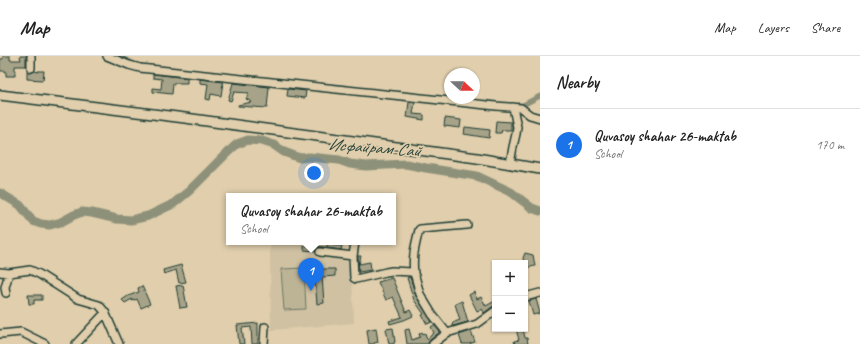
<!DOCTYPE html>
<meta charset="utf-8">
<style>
:root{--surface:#fff;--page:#f6f6f6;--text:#222;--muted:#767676;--line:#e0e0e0;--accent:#1a73e8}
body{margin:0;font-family:Caveat,sans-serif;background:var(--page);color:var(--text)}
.controls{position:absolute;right:12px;bottom:12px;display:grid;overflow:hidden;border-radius:0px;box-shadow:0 1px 3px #0004}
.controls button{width:36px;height:36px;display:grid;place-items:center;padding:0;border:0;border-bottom:1px solid var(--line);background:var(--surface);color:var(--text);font:20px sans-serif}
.compass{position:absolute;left:444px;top:12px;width:36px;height:36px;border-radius:50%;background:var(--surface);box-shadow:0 1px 3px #0004;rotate:112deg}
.you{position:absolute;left:314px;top:117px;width:14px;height:14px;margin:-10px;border:3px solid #fff;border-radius:50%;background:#1a73e8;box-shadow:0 0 0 6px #1a73e833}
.badge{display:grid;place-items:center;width:26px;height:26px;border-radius:50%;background:var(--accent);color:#fff;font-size:13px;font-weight:700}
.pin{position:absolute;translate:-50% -33px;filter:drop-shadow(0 1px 2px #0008)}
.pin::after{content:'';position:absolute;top:21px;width:14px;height:12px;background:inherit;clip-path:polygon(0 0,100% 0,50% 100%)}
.popup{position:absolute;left:226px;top:137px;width:170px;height:52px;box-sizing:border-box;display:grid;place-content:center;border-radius:0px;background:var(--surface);filter:drop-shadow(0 1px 3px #0005);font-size:13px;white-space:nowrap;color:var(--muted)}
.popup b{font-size:15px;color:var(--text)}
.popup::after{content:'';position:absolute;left:50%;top:100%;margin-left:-8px;border:8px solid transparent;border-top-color:var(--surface)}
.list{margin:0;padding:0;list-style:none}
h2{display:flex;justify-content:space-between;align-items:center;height:52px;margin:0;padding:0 16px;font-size:17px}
h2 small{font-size:13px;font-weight:400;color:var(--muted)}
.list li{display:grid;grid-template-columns:26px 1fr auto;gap:12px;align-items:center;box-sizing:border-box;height:72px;padding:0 16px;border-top:1px solid var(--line)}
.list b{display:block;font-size:15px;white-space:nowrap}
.list p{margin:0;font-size:13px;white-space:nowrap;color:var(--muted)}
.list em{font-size:13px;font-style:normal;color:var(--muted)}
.map{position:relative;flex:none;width:540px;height:288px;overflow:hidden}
header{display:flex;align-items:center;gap:24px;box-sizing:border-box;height:56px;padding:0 20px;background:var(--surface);border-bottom:1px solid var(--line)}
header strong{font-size:19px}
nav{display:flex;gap:22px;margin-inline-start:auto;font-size:14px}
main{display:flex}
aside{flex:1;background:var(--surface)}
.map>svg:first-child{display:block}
.built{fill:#cfc1a2}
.green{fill:#bdb496;stroke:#6e7865}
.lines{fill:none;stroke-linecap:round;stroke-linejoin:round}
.canal{stroke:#8e917a;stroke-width:5}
.river{stroke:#8e917a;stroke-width:9}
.building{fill:#a7a389;stroke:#1f3d34}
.minor-casing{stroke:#1f3d34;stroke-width:10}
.major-casing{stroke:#1f3d34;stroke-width:12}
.minor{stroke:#e0ceac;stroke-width:7}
.major{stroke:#e0ceac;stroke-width:9}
.labels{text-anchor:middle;stroke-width:3.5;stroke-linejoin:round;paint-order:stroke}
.water-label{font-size:17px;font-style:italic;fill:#2a453b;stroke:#e0ceac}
</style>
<header>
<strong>Map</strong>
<nav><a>Map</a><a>Layers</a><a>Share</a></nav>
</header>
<main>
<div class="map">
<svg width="540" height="288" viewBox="0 0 540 288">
<rect width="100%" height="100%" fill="#e0ceac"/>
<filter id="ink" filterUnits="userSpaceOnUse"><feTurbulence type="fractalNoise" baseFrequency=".025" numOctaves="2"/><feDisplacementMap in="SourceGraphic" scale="8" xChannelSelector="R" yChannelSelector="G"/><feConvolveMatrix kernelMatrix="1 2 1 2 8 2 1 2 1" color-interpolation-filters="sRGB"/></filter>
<g filter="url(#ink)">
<path class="built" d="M 271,186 L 305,186 L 302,194 L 347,198 L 351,202 L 354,267 L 271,274 L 270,195 Z"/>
<path class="green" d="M 304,212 L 306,253 L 284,254 L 281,213 Z"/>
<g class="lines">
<path class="canal" d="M 118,0 L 137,9
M 517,49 L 523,49 L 540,40"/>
<path class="river" d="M 0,137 L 20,149 L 33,165 L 41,168 L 50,169 L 61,166 L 74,159 L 82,156 L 92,157 L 117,163 L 131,164 L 148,160 L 173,148 L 189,135 L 226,98 L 237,88 L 248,84 L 262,85 L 274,89 L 284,96 L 300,102 L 309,101 L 339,104 L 350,108 L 366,110 L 406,108 L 426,112 L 477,120 L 511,136 L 532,152 L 540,155"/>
</g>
<path class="building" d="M 3,0 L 10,0 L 10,4 L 21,4 L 20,0 L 26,0 L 26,10 L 15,10 L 15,20 L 6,20 L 6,15 L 0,15 L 0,3 L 3,3 Z
M 27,15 L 31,17 L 35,15 L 38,16 L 38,15 L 44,15 L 43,24 L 27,23 Z
M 153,18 L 187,22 L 187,27 L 173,27 L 172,38 L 153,36 L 153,32 L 161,33 L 162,23 L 153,22 Z
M 200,23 L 223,26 L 221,40 L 211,38 L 210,44 L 206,43 L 208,28 L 200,27 Z
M 233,27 L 269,31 L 267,52 L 238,50 L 238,49 L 252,46 L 246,43 L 249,37 L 234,36 L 231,45 L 228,44 Z
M 288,33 L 306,35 L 305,42 L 287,40 Z
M 409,46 L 415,46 L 413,58 L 424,59 L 424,64 L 407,61 Z
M 445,62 L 461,64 L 460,72 L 444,70 Z
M 496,65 L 511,66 L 511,74 L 502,74 L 501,77 L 495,77 Z
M 465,71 L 490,74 L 489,82 L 464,78 Z
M 328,186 L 333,186 L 332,189 L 342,190 L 341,194 L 320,191 L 318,192 L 315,195 L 304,194 L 304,190 L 327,191 Z
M 525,197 L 533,199 L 535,210 L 525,212 L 525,207 L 524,207 L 523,202 Z
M 358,200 L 361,200 L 359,208 L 370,206 L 371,214 L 359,216 Z
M 307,206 L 314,206 L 315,217 L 322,216 L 322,213 L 335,213 L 335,220 L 322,221 L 324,247 L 317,248 L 315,223 L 308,224 Z
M 181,209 L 186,226 L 179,227 L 176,214 L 164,218 L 163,214 Z
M 410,221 L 416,240 L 432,266 L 427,268 L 422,259 L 424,258 L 414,244 L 407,222 Z
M 392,222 L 406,256 L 410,254 L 413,260 L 404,264 L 390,268 L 389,265 L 402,261 L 393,241 L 386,244 L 378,226 Z
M 183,229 L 187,251 L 180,252 L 176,230 Z
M 142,230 L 150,248 L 141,252 L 137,243 L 132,245 L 132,243 L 125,247 L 122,244 L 128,240 L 139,236 L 138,232 Z
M 474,236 L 477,243 L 481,241 L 486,250 L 495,245 L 495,250 L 492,251 L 484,257 L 482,253 L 477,255 L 469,239 Z
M 28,239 L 42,239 L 42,244 L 34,244 L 34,248 L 29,248 Z
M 536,243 L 540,257 L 533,259 L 529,245 Z
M 462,245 L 468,266 L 453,270 L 452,267 L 460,264 L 455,248 Z
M 258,267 L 258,288 L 252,288 L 251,271 L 242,272 L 244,288 L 239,288 L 237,269 Z
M 434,269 L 440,276 L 430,284 L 428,287 L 426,288 L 407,288 L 405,274 L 409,273 L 412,284 L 420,281 L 419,278 L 422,276 L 423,278 L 425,277 L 427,283 L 434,277 L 431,271 Z
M 376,272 L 378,286 L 374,287 L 374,288 L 369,288 L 367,274 Z
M 393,272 L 395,286 L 394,286 L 394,288 L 389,288 L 386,273 Z
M 516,273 L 523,273 L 525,282 L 527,282 L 528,288 L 515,288 L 514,285 L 519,284 Z
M 471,275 L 475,286 L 469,288 L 462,288 L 459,279 Z"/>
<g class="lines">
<g class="minor-casing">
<path id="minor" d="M 31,0 L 31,12
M 107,0 L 129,9 L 140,12 L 496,50 L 521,52 L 530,59 L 540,62
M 510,108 L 513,91 L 516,78 L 517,71 L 513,51
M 355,186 L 353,200 L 354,222 L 356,223 L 386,216 L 392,215 L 412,216 L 414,218 L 415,220 L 420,238 L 432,258 L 447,277
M 320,196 L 353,200
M 0,216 L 9,217 L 30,214 L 39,218 L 78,243 L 99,249 L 105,256 L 119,288
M 414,218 C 412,201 415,190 419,174 L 420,173 L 467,169
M 6,237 L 5,231 L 9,217
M 525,241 L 540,237
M 0,278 L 21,276 L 45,288
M 76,288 L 105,257
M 264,288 L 265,271
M 433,288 L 447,277 L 477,268 L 495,255"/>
</g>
<g class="major-casing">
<path id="major" d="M 0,39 L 185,62 L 477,102 L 540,113"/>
</g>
<use href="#minor" class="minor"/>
<use href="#major" class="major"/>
</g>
</g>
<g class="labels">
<g class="water-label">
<text transform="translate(374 91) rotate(4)" y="6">Исфайрам-Сай</text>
</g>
</g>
</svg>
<div class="controls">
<button>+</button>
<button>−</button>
</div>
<svg class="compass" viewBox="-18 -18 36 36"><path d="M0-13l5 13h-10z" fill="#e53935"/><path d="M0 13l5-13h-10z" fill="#767676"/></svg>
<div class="you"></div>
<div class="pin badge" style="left:311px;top:235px">1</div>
<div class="popup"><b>Quvasoy shahar 26-maktab</b>School</div>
</div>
<aside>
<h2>Nearby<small></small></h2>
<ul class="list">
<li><span class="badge">1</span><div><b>Quvasoy shahar 26-maktab</b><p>School</p></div><em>170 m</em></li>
</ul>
</aside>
</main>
